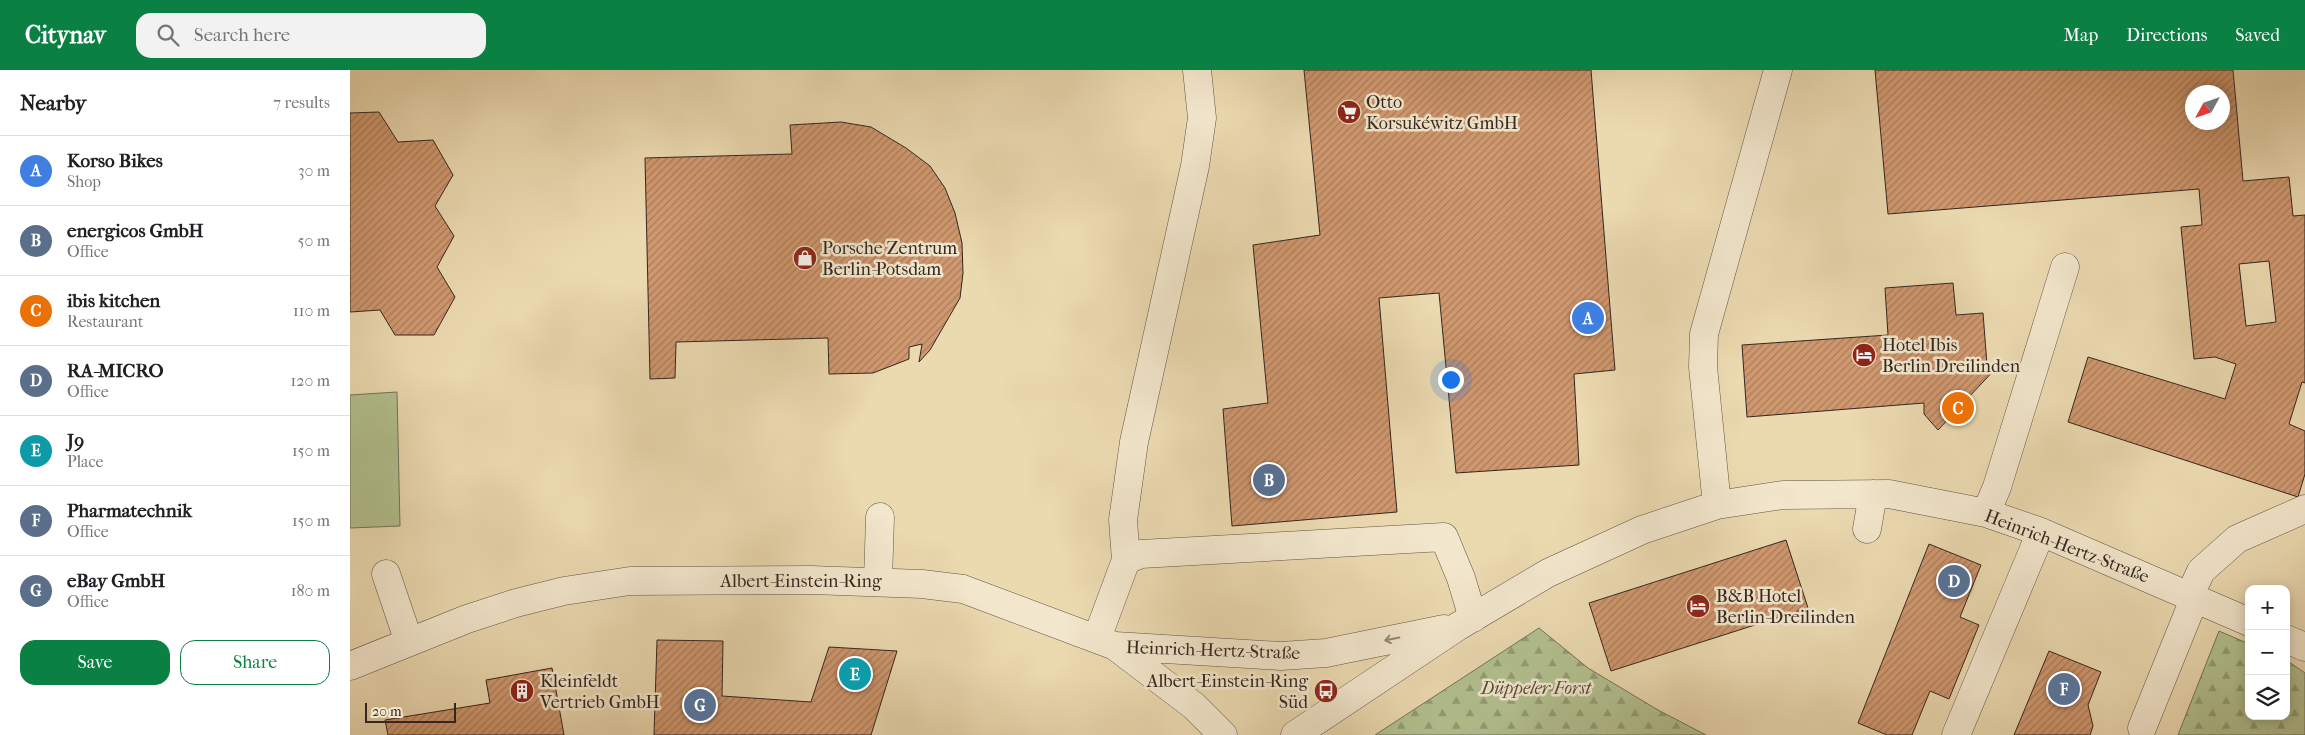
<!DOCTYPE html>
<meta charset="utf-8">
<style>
:root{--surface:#fff;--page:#f2f2f2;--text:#202124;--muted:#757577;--line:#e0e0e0;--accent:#0b8043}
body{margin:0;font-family:"IM FELL French Canon",serif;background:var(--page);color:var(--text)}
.controls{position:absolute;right:15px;bottom:15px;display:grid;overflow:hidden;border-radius:10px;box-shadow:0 2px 12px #0003}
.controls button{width:45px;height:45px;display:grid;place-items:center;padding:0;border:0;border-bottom:1px solid var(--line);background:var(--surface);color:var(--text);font:25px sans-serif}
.compass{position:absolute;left:1835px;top:15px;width:45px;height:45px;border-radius:50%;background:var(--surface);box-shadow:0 2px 12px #0003;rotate:230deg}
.scale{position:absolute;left:15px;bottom:12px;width:91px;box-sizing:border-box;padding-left:5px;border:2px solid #342620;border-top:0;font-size:14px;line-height:18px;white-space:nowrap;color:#342620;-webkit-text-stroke:4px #f2e6cc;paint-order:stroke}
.you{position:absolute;left:1100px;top:309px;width:18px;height:18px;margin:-12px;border:4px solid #fff;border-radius:50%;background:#1a73e8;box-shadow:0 0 0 8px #1a73e833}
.badge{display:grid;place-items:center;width:32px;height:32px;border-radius:50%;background:var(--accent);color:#fff;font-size:16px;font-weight:700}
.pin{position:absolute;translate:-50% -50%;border:2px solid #fff;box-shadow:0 1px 5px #0006}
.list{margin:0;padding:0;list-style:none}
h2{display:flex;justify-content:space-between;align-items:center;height:65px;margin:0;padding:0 20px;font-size:21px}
h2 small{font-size:16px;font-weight:400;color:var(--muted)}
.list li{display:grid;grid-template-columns:32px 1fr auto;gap:15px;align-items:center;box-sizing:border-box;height:70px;padding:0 20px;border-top:1px solid var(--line)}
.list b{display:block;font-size:19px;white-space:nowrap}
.list p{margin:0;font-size:16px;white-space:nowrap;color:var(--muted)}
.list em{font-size:16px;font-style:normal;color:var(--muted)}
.actions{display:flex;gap:10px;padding:15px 20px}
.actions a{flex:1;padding:11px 0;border:1px solid var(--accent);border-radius:15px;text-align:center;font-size:18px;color:var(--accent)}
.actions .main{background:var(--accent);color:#fff}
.icon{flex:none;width:28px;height:28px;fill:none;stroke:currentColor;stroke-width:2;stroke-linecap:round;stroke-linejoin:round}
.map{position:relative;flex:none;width:1955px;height:665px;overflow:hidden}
header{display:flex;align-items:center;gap:30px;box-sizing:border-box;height:70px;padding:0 25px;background:var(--accent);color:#fff}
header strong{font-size:24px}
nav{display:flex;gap:28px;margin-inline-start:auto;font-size:18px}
.search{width:350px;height:45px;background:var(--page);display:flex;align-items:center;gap:12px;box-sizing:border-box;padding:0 18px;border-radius:15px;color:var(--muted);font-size:19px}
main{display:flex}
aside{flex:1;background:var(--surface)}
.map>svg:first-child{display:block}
.forest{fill:url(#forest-firs);stroke:#737358}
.park{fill:#b2c08f;stroke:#737358}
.building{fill:url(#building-hatch);stroke:#342620;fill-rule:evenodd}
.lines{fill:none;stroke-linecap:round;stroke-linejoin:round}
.minor-casing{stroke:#625344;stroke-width:29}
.minor{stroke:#f2e6cc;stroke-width:28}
.oneway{stroke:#938676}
.labels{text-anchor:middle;stroke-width:5;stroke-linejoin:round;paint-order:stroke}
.poi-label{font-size:18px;fill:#342620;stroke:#f2e6cc;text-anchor:start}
.street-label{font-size:18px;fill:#342620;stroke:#f2e6cc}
.park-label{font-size:18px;font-style:italic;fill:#544c3c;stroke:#f2e6cc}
</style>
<header>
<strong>Citynav</strong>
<div class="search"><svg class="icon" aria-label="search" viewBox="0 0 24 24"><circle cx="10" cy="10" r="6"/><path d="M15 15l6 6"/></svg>Search here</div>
<nav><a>Map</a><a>Directions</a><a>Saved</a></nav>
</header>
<main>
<aside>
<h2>Nearby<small>7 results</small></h2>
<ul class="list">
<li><span class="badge" style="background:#3f7fe0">A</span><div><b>Korso Bikes</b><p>Shop</p></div><em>30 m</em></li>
<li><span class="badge" style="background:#5c6f8a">B</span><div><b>energicos GmbH</b><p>Office</p></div><em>50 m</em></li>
<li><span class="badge" style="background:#e8710a">C</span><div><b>ibis kitchen</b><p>Restaurant</p></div><em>110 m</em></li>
<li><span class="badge" style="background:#5c6f8a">D</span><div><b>RA-MICRO</b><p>Office</p></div><em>120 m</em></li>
<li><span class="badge" style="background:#0f9aa8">E</span><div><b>J9</b><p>Place</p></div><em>150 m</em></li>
<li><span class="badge" style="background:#5c6f8a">F</span><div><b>Pharmatechnik</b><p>Office</p></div><em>150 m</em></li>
<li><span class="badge" style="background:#5c6f8a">G</span><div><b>eBay GmbH</b><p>Office</p></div><em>180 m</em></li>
</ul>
<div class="actions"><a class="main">Save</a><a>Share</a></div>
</aside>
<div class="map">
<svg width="1955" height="665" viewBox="0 0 1955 665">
<defs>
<pattern id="forest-firs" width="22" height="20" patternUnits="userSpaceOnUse" patternTransform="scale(1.25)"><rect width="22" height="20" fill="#b2c08f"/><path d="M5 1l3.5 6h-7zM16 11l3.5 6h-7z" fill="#929c74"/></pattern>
<pattern id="building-hatch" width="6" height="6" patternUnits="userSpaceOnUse" patternTransform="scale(1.25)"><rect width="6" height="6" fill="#d0986f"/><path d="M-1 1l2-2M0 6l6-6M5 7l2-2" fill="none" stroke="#aa7c5b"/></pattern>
</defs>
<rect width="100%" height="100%" fill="#ebd9b0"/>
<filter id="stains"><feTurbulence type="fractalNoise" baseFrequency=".004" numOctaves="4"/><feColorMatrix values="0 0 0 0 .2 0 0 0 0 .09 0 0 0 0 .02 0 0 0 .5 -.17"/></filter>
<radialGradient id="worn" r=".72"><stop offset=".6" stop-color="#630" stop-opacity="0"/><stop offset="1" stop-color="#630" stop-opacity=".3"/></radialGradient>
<path class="forest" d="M 1189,558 L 1238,598 L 1308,640 L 1356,665 L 1025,665 Z
M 1869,561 L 1899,574 L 1899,646 L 1936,646 L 1936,590 L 1955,603 L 1955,665 L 1828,665 Z"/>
<path class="park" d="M 47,322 L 50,456 L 0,458 L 0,325 Z"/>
<path class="building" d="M 954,0 L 1241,0 L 1265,300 L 1224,304 L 1229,395 L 1106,403 L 1089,223 L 1029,228 L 1047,442 L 882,456 L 873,339 L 918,333 L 903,175 L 970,165 Z
M 1525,0 L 1883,0 L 1893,111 L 1939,107 L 1943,146 L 1955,145 L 1955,313 L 1952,312 L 1939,354 L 1955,361 L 1955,404 L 1948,427 L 1718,352 L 1738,287 L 1875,329 L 1886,294 L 1865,287 L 1844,289 L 1831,157 L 1852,155 L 1849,119 L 1538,144 ZM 1842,22 L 1872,22 L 1872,52 L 1842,52 ZM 1919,191 L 1926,252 L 1896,256 L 1889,194 Z
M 29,42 L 48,72 L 83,70 L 103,105 L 85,136 L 104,166 L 87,197 L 105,227 L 84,265 L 45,265 L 30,240 L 0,242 L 0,43 Z
M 491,52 L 521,57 L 556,78 L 580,96 L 595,118 L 605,143 L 612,173 L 613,203 L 610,228 L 580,280 L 569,292 L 572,274 L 559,277 L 559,289 L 523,303 L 479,304 L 478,268 L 326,272 L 325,308 L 300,309 L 295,88 L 442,84 L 440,55 Z
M 1603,213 L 1606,245 L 1633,243 L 1637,295 L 1648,296 L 1588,360 L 1574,344 L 1574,333 L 1397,347 L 1392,275 L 1538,265 L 1535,218 Z
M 1436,470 L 1458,538 L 1261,601 L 1239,533 Z
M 1579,474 L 1631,495 L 1610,547 L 1629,555 L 1599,629 L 1580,621 L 1562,665 L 1537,665 L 1508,653 Z
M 307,570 L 373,571 L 372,626 L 461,632 L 479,577 L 547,581 L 521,665 L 304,665 Z
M 1699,581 L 1751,602 L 1738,635 L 1743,656 L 1740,665 L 1664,665 Z
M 202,598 L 214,665 L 38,665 L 35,650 L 140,633 L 136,610 Z"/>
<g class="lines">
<g class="minor-casing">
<path id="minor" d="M 1367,435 L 1353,297 L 1354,264 L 1428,0
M 1636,443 L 1647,417 L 1715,197
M 1517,459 L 1523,424
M 776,490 L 791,484 L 1094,467 L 1111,508 L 1123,548
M 36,504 L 59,572
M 528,511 L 530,447
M 1840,525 L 1851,501 L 1887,469 L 1955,439
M 747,568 L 776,490 L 773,450 L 784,372 L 845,96 L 852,48 L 847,0
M 1936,569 L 1955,577
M 765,576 L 931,586 L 976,583 L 1094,559
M 0,596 L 117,549 L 166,533 L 214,521 L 280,511 L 461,510 L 572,514 L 613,519 L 765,576 L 844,636 L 873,665
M 1792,658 L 1845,527
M 945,665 L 1107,557 L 1198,503 L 1292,460 L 1367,435 L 1433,425 L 1539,424 L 1636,443 L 1691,462 L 1899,552
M 1606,665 L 1691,462"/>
</g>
<use href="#minor" class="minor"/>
</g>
<defs><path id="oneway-shaft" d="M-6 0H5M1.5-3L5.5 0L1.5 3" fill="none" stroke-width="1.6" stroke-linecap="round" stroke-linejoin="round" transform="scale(1.25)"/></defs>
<use class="oneway" href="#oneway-shaft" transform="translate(1042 569) rotate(169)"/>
<defs>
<g id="supermarket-disc" transform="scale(1.25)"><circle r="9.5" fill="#8f2418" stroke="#f2e6cc"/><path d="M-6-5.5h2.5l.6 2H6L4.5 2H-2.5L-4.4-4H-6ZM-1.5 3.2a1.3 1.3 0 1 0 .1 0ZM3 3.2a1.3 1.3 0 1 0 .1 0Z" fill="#fff"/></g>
<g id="shop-disc" transform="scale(1.25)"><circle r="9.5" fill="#8f2418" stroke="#f2e6cc"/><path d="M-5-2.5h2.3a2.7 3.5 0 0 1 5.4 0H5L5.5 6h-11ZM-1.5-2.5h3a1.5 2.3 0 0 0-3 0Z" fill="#fff"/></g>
<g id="hotel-disc" transform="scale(1.25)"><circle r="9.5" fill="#8f2418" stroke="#f2e6cc"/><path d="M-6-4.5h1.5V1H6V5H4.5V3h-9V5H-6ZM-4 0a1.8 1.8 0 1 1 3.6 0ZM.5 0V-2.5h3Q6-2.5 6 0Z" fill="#fff"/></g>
<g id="building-disc" transform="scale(1.25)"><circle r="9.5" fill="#8f2418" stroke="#f2e6cc"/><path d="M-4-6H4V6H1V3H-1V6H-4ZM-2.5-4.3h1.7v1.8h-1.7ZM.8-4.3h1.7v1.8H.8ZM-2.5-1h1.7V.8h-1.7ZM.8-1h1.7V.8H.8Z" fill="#fff"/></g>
<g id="bus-disc" transform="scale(1.25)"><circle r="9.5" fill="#8f2418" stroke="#f2e6cc"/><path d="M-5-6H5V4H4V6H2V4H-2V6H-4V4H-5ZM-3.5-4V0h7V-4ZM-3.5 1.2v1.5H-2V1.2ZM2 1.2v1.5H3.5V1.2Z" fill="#fff"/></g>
</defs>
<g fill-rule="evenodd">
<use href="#supermarket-disc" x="999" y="42"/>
<use href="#shop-disc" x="455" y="188"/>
<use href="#hotel-disc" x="1514" y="285"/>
<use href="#hotel-disc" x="1348" y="536"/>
<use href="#building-disc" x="172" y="621"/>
<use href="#bus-disc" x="976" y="621"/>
</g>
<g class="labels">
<g class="poi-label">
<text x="1016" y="38">Otto<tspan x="1016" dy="21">Korsukéwitz GmbH</tspan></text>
<text x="472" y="184">Porsche Zentrum<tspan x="472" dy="21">Berlin-Potsdam</tspan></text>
<text x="1532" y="281">Hotel Ibis<tspan x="1532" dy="21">Berlin Dreilinden</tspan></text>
<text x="1366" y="532">B&amp;B Hotel<tspan x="1366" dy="21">Berlin-Dreilinden</tspan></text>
<text x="190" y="617">Kleinfeldt<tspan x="190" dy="21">Vertrieb GmbH</tspan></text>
<text x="958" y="617" text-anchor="end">Albert-Einstein-Ring<tspan x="958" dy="21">Süd</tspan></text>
</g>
<g class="street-label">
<text transform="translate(1717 476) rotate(21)" y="6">Heinrich-Hertz-Straße</text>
<text x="451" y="517">Albert-Einstein-Ring</text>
<text transform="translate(863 580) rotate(2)" y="6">Heinrich-Hertz-Straße</text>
</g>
<g class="park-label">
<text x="1186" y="624">Düppeler Forst</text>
</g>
</g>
<rect width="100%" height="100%" filter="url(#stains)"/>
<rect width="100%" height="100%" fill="url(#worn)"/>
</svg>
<div class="controls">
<button>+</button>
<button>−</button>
<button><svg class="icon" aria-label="layers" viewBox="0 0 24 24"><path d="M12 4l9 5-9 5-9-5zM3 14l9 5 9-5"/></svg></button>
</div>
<svg class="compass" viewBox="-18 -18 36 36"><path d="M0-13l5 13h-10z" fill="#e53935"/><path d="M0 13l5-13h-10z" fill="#757577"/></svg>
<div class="scale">20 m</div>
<div class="you"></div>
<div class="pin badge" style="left:1238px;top:248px;background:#3f7fe0">A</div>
<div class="pin badge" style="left:919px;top:410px;background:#5c6f8a">B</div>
<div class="pin badge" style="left:1608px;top:338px;background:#e8710a">C</div>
<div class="pin badge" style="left:1604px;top:511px;background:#5c6f8a">D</div>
<div class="pin badge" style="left:505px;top:604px;background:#0f9aa8">E</div>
<div class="pin badge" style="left:1714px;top:619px;background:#5c6f8a">F</div>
<div class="pin badge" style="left:350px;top:635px;background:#5c6f8a">G</div>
</div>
</main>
